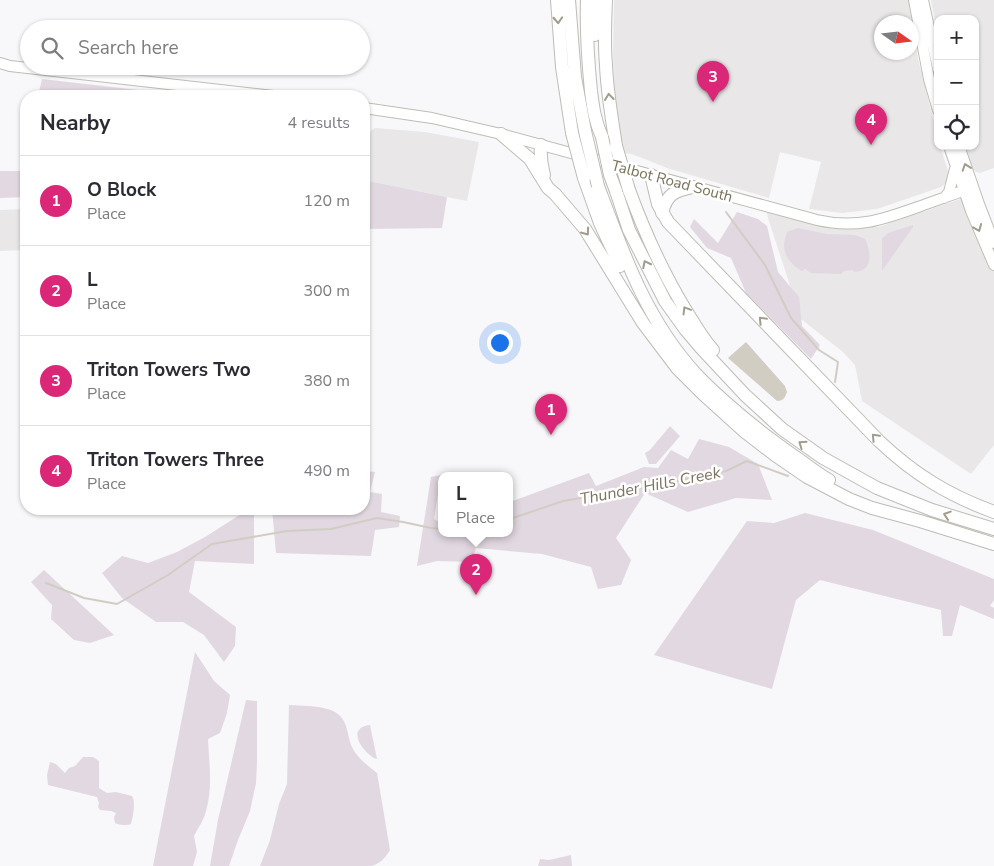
<!DOCTYPE html>
<meta charset="utf-8">
<style>
:root{--surface:#fff;--page:#f7f7f7;--text:#2b2b33;--muted:#7c7c81;--line:#e1e1e2;--accent:#db2777}
body{margin:0;font-family:"Nunito Sans",sans-serif;background:var(--page);color:var(--text)}
.controls{position:absolute;right:15px;top:15px;display:grid;overflow:hidden;border-radius:10px;box-shadow:0 1px 4px #0004}
.controls button{width:45px;height:45px;display:grid;place-items:center;padding:0;border:0;border-bottom:1px solid var(--line);background:var(--surface);color:var(--text);font:25px sans-serif}
.compass{position:absolute;left:874px;top:15px;width:45px;height:45px;border-radius:50%;background:var(--surface);box-shadow:0 1px 4px #0004;rotate:104deg}
.you{position:absolute;left:499px;top:342px;width:18px;height:18px;margin:-12px;border:4px solid #fff;border-radius:50%;background:#1a73e8;box-shadow:0 0 0 8px #1a73e833}
.badge{display:grid;place-items:center;width:32px;height:32px;border-radius:50%;background:var(--accent);color:#fff;font-size:16px;font-weight:700}
.pin{position:absolute;translate:-50% -41px;filter:drop-shadow(0 1px 2px #0008)}
.pin::after{content:'';position:absolute;top:26px;width:18px;height:15px;background:inherit;clip-path:polygon(0 0,100% 0,50% 100%)}
.popup{position:absolute;left:438px;top:472px;width:75px;height:65px;box-sizing:border-box;display:grid;place-content:center;border-radius:10px;background:var(--surface);filter:drop-shadow(0 1px 4px #0005);font-size:16px;white-space:nowrap;color:var(--muted)}
.popup b{font-size:19px;color:var(--text)}
.popup::after{content:'';position:absolute;left:50%;top:100%;margin-left:-10px;border:10px solid transparent;border-top-color:var(--surface)}
.list{margin:0;padding:0;list-style:none}
h2{display:flex;justify-content:space-between;align-items:center;height:65px;margin:0;padding:0 20px;font-size:21px}
h2 small{font-size:16px;font-weight:400;color:var(--muted)}
.list li{display:grid;grid-template-columns:32px 1fr auto;gap:15px;align-items:center;box-sizing:border-box;height:90px;padding:0 20px;border-top:1px solid var(--line)}
.list b{display:block;font-size:19px;white-space:nowrap}
.list p{margin:0;font-size:16px;white-space:nowrap;color:var(--muted)}
.list em{font-size:16px;font-style:normal;color:var(--muted)}
.icon{flex:none;width:28px;height:28px;fill:none;stroke:currentColor;stroke-width:2;stroke-linecap:round;stroke-linejoin:round}
.map{position:relative;flex:none;width:994px;height:866px;overflow:hidden}
.search{position:absolute;background:var(--surface);box-shadow:0 1px 4px #0004;left:20px;top:20px;width:350px;height:55px;display:flex;align-items:center;gap:12px;box-sizing:border-box;padding:0 18px;border-radius:28px;color:var(--muted);font-size:19px}
.panel{position:absolute;background:var(--surface);box-shadow:0 1px 4px #0004;left:20px;top:90px;width:350px;height:425px;border-radius:20px}
.map>svg:first-child{display:block}
.built{fill:#e9e7e7;fill-rule:evenodd}
.green{fill:#e2d8e1}
.water{fill:#d2cdc3}
.lines{fill:none;stroke-linecap:round;stroke-linejoin:round}
.stream{stroke:#d2cdc3;stroke-width:2}
.major-casing{stroke:#bfbeb5;stroke-width:12}
.highway-casing{stroke:#bebcb5;stroke-width:14}
.major{stroke:#fff;stroke-width:10}
.highway{stroke:#fff;stroke-width:12}
.highway-bridge-casing{stroke:#bebcb5;stroke-width:14;stroke-linecap:butt}
.highway-bridge{stroke:#fff;stroke-width:12}
.oneway{stroke:#a09d8c}
.labels{text-anchor:middle;stroke-width:5;stroke-linejoin:round;paint-order:stroke}
.street-label{font-size:15px;fill:#78735a;stroke:#fff}
.water-label{font-size:16px;font-style:italic;fill:#7d725e;stroke:#fff}
</style>
<div class="map">
<svg width="994" height="866" viewBox="0 0 994 866">
<rect width="100%" height="100%" fill="#f8f7fa"/>
<path class="built" d="M 614,0 L 910,0 L 918,59 L 938,138 L 938,146 L 940,146 L 949,174 L 948,179 L 945,184 L 941,187 L 877,209 L 842,213 L 809,209 L 821,162 L 780,152 L 769,198 L 667,168 L 645,159 L 631,154 L 615,152 L 613,51 ZM 882,22 L 912,22 L 912,52 L 882,52 Z
M 931,0 L 994,0 L 994,168 L 980,173 L 976,172 L 972,169 L 965,146 L 975,146 L 975,19 L 938,19 L 938,38 Z
M 375,128 L 425,132 L 479,142 L 467,201 L 364,180 L 364,142 L 371,131 Z
M 966,197 L 994,258 L 994,445 L 971,474 L 862,401 L 855,365 L 843,352 L 801,319 L 768,218 L 766,209 L 830,225 L 879,227 Z
M 26,209 L 26,250 L 0,251 L 0,210 Z"/>
<path class="green" d="M 42,79 L 191,96 L 38,96 Z
M 26,150 L 26,197 L 0,198 L 0,171 L 22,171 Z
M 364,180 L 447,197 L 442,228 L 364,229 Z
M 737,212 L 758,219 L 767,226 L 778,272 L 799,297 L 802,326 L 820,345 L 811,359 L 746,293 L 731,258 L 707,248 L 690,227 L 694,219 L 718,243 Z
M 913,225 L 913,227 L 882,271 L 882,238 L 885,236 L 888,233 Z
M 798,228 L 827,234 L 855,235 L 865,239 C 871,251 874,272 854,272 L 853,270 L 844,271 L 841,274 L 811,273 L 805,269 L 802,271 C 792,266 784,256 784,245 C 784,241 786,236 787,232 Z
M 670,426 L 680,436 L 656,464 L 649,464 L 645,453 L 650,450 Z
M 699,439 L 729,447 L 758,464 L 772,500 L 736,498 L 688,512 L 645,493 L 616,538 L 631,560 L 621,585 L 598,589 L 591,567 L 542,554 L 476,548 L 472,562 L 437,561 L 417,566 L 431,477 L 441,475 L 434,519 L 442,524 L 442,534 L 510,534 L 510,502 L 589,473 L 596,486 L 644,467 L 658,468 L 671,450 L 688,459 Z
M 364,471 L 375,472 L 370,492 L 382,494 L 381,512 L 400,516 L 399,527 L 375,530 L 371,556 L 276,553 L 272,509 L 364,509 Z
M 249,509 L 254,509 L 254,564 L 195,561 L 189,592 L 236,627 L 235,646 L 224,662 L 204,635 L 183,622 L 156,622 L 122,598 L 102,573 L 122,556 L 148,563 L 177,552 L 205,537 Z
M 805,513 L 873,530 L 994,579 L 994,600 L 990,606 L 994,608 L 994,619 L 960,605 L 952,636 L 943,636 L 941,610 L 820,580 L 796,600 L 772,689 L 654,655 L 747,521 L 774,523 Z
M 44,570 L 114,635 L 90,643 L 74,640 L 51,619 L 52,605 L 31,582 Z
M 195,652 L 214,681 L 230,695 L 227,713 L 220,733 L 208,739 C 209,763 213,787 206,811 C 204,820 198,828 194,836 L 197,852 L 193,866 L 153,866 Z
M 246,700 L 257,701 L 257,762 L 256,783 L 250,811 L 238,840 L 229,866 L 210,866 L 218,820 Z
M 289,705 C 303,706 327,705 338,714 C 348,722 347,734 351,745 C 357,758 366,764 377,773 L 390,850 C 385,858 381,863 372,866 L 260,866 L 270,840 L 279,804 L 287,784 Z
M 370,725 L 377,759 C 366,756 343,728 370,725 Z
M 83,757 L 93,757 L 99,761 L 99,788 L 107,793 L 116,792 L 132,796 C 136,803 133,816 131,824 C 126,826 119,825 115,823 L 114,817 L 116,813 L 111,811 L 100,810 L 98,807 L 99,803 L 97,797 L 48,785 L 47,775 L 50,762 L 56,764 L 65,773 L 69,768 L 75,766 Z
M 571,855 L 572,866 L 538,866 L 540,859 L 549,860 Z"/>
<path class="water" d="M 746,342 L 785,386 L 787,392 C 785,398 783,401 777,401 L 728,358 Z"/>
<g class="lines">
<path class="stream" d="M 726,212 L 765,265 L 791,318 L 819,350 L 838,362 L 835,382
M 510,519 L 563,501 L 652,486 L 726,471 L 747,461 L 788,476
M 46,583 L 84,598 L 117,604 L 168,575 L 212,544 L 287,531 L 331,529 L 377,518 L 403,522 L 431,528 L 442,529"/>
<g class="major-casing">
<path id="major" d="M 914,0 L 929,79 L 938,110
M 923,0 L 938,69
M 0,63 L 10,66 L 274,96
M 364,108 L 432,118 L 501,134 L 817,220 C 856,229 882,220 918,207 C 937,200 955,194 973,187
M 949,146 L 971,211 L 994,265
M 959,146 L 979,204 L 994,243
M 944,198 L 949,192 L 955,169"/>
</g>
<g class="highway-casing">
<path id="highway" d="M 557,0 L 562,67 L 572,133
M 569,0 L 575,77 L 585,131
M 587,0 C 586,30 588,61 591,91 C 593,107 595,122 602,137
M 606,0 C 605,22 604,44 606,65 C 607,92 612,119 616,146
M 595,35 L 596,0
M 501,134 L 530,159 L 548,188 L 555,194 L 585,229 L 643,323 L 677,368 L 702,393 L 745,432 L 775,455 L 807,477 L 849,499 L 872,508 L 920,521 L 994,544
M 541,145 C 540,156 541,164 544,175
M 651,175 L 658,204 L 668,222 L 879,441 C 915,475 948,495 994,512
M 584,178 L 600,223 L 620,266
M 598,186 C 623,253 646,320 696,374 C 714,393 734,410 755,427 C 771,440 787,451 804,463 C 812,469 820,475 829,480
M 629,190 C 644,231 662,271 685,309 C 694,323 702,338 713,350
M 616,191 L 629,230 L 665,301 L 685,329 L 701,348 L 745,395 L 782,429 L 823,458 L 877,488 L 932,510 L 994,529
M 662,213 C 667,193 675,191 693,187"/>
</g>
<use href="#major" class="major"/>
<use href="#highway" class="highway"/>
<g class="highway-bridge-casing">
<path id="highway-bridge" d="M 585,131 L 598,186
M 572,133 L 584,178
M 602,137 L 610,175 L 616,191
M 616,146 L 629,190"/>
</g>
<use href="#highway-bridge" class="highway-bridge"/>
</g>
<defs><path id="oneway-chevron" d="M-2-3.5L2.5 0L-2 3.5" fill="none" stroke-width="1.6" stroke-linecap="round" stroke-linejoin="round" transform="scale(1.25)"/></defs>
<g class="oneway">
<use href="#oneway-chevron" transform="translate(558 20) rotate(87)"/>
<use href="#oneway-chevron" transform="translate(609 97) rotate(-97)"/>
<use href="#oneway-chevron" transform="translate(966 167) rotate(-109)"/>
<use href="#oneway-chevron" transform="translate(978 228) rotate(68)"/>
<use href="#oneway-chevron" transform="translate(586 232) rotate(54)"/>
<use href="#oneway-chevron" transform="translate(646 264) rotate(-117)"/>
<use href="#oneway-chevron" transform="translate(686 310) rotate(-121)"/>
<use href="#oneway-chevron" transform="translate(762 320) rotate(-134)"/>
<use href="#oneway-chevron" transform="translate(875 437) rotate(-134)"/>
<use href="#oneway-chevron" transform="translate(802 444) rotate(-145)"/>
<use href="#oneway-chevron" transform="translate(947 515) rotate(-162)"/>
</g>
<g class="labels">
<g class="street-label">
<text transform="translate(672 181) rotate(15)" y="5">Talbot Road South</text>
</g>
<g class="water-label">
<text transform="translate(650 485) rotate(-11)" y="6">Thunder Hills Creek</text>
</g>
</g>
</svg>
<div class="controls">
<button>+</button>
<button>−</button>
<button><svg class="icon" aria-label="locate" viewBox="0 0 24 24"><circle cx="12" cy="12" r="6"/><path d="M12 2v4M12 18v4M2 12h4M18 12h4"/></svg></button>
</div>
<svg class="compass" viewBox="-18 -18 36 36"><path d="M0-13l5 13h-10z" fill="#e53935"/><path d="M0 13l5-13h-10z" fill="#7c7c81"/></svg>
<div class="you"></div>
<div class="pin badge" style="left:551px;top:435px">1</div>
<div class="pin badge" style="left:476px;top:595px">2</div>
<div class="popup"><b>L</b>Place</div>
<div class="pin badge" style="left:713px;top:102px">3</div>
<div class="pin badge" style="left:871px;top:145px">4</div>
<div class="search"><svg class="icon" aria-label="search" viewBox="0 0 24 24"><circle cx="10" cy="10" r="6"/><path d="M15 15l6 6"/></svg>Search here</div>
<section class="panel">
<h2>Nearby<small>4 results</small></h2>
<ul class="list">
<li><span class="badge">1</span><div><b>O Block</b><p>Place</p></div><em>120 m</em></li>
<li><span class="badge">2</span><div><b>L</b><p>Place</p></div><em>300 m</em></li>
<li><span class="badge">3</span><div><b>Triton Towers Two</b><p>Place</p></div><em>380 m</em></li>
<li><span class="badge">4</span><div><b>Triton Towers Three</b><p>Place</p></div><em>490 m</em></li>
</ul>
</section>
</div>
